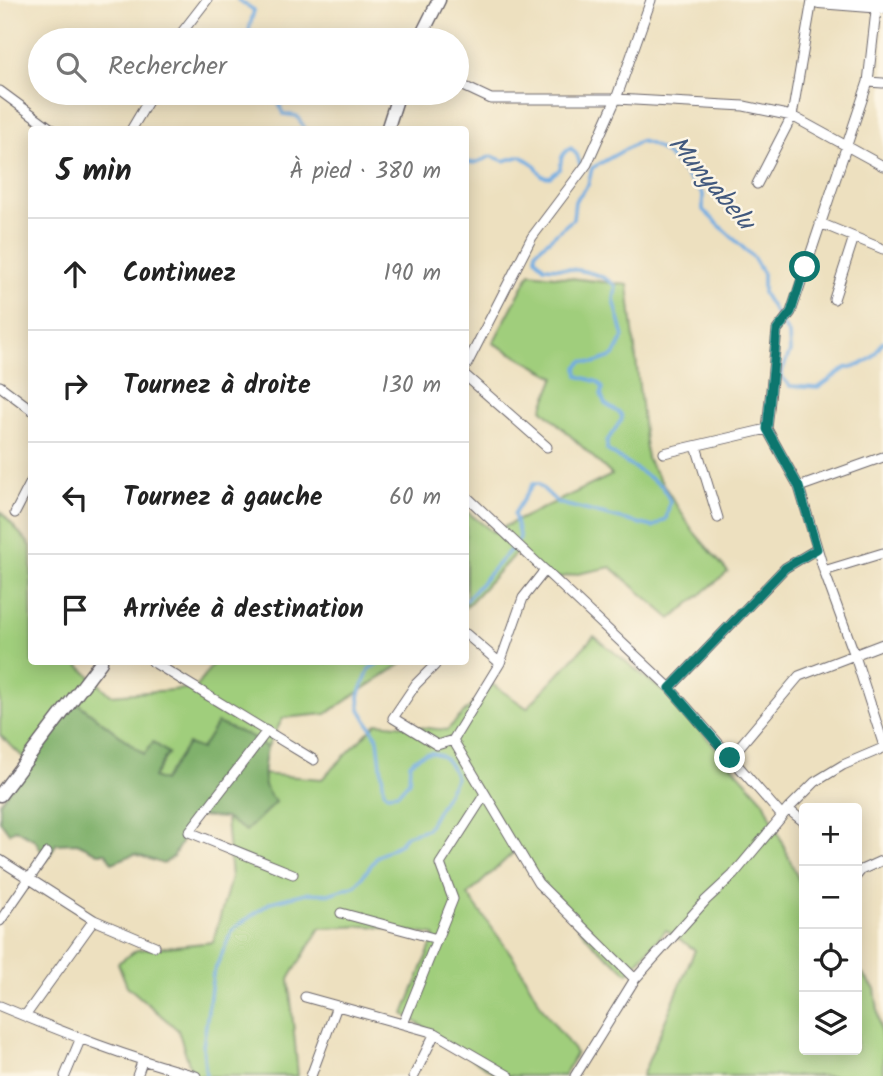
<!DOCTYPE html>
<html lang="fr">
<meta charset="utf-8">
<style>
:root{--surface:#fff;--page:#f2f2f2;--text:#222;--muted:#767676;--line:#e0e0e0}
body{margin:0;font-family:Kalam,sans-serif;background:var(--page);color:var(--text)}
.controls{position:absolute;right:21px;bottom:21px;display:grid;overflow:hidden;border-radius:7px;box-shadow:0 4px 18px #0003}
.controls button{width:63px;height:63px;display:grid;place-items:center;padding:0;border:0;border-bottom:2px solid var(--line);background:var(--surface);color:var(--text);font:35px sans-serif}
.stop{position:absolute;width:21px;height:21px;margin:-16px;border:5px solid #0f766e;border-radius:50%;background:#fff}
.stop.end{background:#0f766e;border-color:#fff;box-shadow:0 2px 7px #0008}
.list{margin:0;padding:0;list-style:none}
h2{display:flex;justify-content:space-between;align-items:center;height:91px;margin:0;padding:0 28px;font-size:30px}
h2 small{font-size:23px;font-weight:400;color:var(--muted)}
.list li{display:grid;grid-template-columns:46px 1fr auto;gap:21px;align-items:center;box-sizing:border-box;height:112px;padding:0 28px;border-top:2px solid var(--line)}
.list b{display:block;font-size:26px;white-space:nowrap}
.list em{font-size:23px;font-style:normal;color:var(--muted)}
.icon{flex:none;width:38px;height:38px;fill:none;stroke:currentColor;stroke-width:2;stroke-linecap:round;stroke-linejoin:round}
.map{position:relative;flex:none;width:883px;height:1076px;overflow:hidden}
.search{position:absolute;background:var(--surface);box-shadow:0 4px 18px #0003;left:28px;top:28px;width:441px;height:77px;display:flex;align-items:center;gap:18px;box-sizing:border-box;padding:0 24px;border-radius:38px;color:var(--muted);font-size:26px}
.panel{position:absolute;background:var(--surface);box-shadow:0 4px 18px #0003;left:28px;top:126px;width:441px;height:539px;border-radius:7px}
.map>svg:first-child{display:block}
.green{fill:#a0ce7c;stroke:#61785c;stroke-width:2}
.forest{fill:#80b16c;stroke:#516a54;stroke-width:2}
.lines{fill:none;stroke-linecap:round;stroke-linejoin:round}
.stream{stroke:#71ace2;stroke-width:3.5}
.street-casing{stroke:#696469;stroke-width:11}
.secondary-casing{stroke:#696469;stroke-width:15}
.highway-casing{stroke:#696469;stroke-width:18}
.street{stroke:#fff;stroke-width:9}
.secondary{stroke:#fff;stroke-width:12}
.highway{stroke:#fff;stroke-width:16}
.route{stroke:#0f766e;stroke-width:9}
.labels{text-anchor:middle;stroke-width:5;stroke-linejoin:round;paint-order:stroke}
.water-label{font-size:26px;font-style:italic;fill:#42597e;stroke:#fcf5e5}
</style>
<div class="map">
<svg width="883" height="1076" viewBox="0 0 883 1076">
<rect width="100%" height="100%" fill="#fcf5e5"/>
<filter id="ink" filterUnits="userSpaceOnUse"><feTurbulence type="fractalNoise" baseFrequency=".0143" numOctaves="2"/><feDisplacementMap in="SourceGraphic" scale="14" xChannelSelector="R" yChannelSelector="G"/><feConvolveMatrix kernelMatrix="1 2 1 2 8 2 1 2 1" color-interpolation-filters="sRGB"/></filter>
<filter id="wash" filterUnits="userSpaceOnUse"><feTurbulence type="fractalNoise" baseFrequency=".00686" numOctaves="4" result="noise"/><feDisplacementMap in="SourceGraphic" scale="28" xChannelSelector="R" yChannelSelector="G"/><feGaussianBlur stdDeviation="1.57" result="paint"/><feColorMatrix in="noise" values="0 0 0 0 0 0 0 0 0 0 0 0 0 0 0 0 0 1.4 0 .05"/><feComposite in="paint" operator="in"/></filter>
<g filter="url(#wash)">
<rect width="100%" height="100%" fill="#ede0bf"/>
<path class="green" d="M 530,273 L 628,285 L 647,459 L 693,531 L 728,572 L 671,619 L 611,567 L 548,580 L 516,553 L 466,607 L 466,511 L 493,532 L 612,475 L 542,409 L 555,377 L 493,343 Z
M 0,511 L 31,546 L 32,662 L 78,662 L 79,666 L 111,695 L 196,688 L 214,662 L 404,662 L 326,714 L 283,718 L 267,748 L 250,736 L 201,749 L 188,745 L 163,782 L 153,777 L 168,754 L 144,754 L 76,702 L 29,763 L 0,735 Z
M 594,636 L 670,697 L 764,801 L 804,892 L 804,1050 L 857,1050 L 857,967 L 875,989 L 883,1048 L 883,1076 L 642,1076 L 695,950 L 666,930 L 628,973 L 592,943 L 515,851 L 468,895 L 516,961 L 543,1009 L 576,1053 L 564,1076 L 493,1076 L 494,1073 L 404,1014 L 435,935 L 368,926 L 320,928 L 289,979 L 298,1076 L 193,1076 L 178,1030 L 127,986 L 118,963 L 137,950 L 213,942 L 231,878 L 226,818 L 275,803 L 267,794 L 261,774 L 322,779 L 377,723 L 447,730 L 492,684 L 527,708 Z"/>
<path class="forest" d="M 76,702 L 144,754 L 153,742 L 168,753 L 153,777 L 163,781 L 188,744 L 201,749 L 217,723 L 250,736 L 267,748 C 263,769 259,787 276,802 L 246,831 L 225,818 L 196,816 L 173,857 L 163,864 L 135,854 L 112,863 L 106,853 L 98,853 L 77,843 L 56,844 L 47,860 L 35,840 L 15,829 L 9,833 L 0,821 L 0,802 Z"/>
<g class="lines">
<path class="stream" d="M 238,0 L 254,10 L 249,30 L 253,40
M 275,93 L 283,114 L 297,116 L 306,130
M 466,162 L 475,163 L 492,156 L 504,161 L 521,156 L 535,165 L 542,176 L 550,177 L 560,169 C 561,159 561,153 571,148 L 577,155 L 581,167
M 592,168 L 640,141 C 670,147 682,175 703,194 L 703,210 L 753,257 L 763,274 L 763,293 L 789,335 L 790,352 L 780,375 L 790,386 L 818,388 L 846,368 L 860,365 L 872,358 L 883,342
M 466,600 L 520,539 L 514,514 L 533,484 L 538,484 L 558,503 L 653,527 L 666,519 L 670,501 L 662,486 L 607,450 L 607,441 L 622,419 L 621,414 L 605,404 L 601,394 L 603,388 L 598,382 L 578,376 L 577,367 L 583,361 L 594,363 L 614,356 L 624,337 L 614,300 L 616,286 C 597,269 569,269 544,267 L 536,258 L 536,251 L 573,219 L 575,201 L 588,185 L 592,168
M 206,1076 L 203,1047 L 213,974 L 233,929 L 271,902 L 306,893 L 329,894 L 356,885 L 378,856 L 398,845 L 407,835 L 427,829 L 456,778 C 448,754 429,743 410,764 L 409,781 L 398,793 L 387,794 L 384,791 L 378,739 L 360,709 L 359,696 L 369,669 L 380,662"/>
</g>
</g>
<g filter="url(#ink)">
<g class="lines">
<g class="street-casing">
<path id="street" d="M 877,2 L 868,82 L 791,312 L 777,330 L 767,429 L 799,487 L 824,571 L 854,653 L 883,743
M 176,40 L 207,0
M 868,82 L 883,83
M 457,83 L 491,99 L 616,99 L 744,106 L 792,116 L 883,166
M 0,91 L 53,130
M 131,130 L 153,93
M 757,184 L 792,116 L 812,0
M 820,223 L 883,249
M 834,299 L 854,237
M 466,366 L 532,237 L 587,164 L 616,99 L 651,0
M 466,376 L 547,447
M 0,386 L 32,410
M 696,446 L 718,518
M 664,453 L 767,429
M 799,487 L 883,457
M 466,496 L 670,688 L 782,816
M 15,513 L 32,480
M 545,570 L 523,598 L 500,663 L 453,740 L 538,883 L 635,979
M 824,571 L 883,553
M 466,634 L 500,663
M 153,662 L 314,760
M 435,665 L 416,684 L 393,718 L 437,745 L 453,740
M 670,688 L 785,568 L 817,549
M 267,731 L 189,832 L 293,874
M 730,758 L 799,676 L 883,644
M 788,809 L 804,822
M 0,860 L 94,920 L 155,946
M 857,875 L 861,870 L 883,860
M 341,913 L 437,939
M 0,921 L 47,853
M 305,997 L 435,1033 L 509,1076
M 0,1006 C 65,1033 128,1058 196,1076
M 25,1016 L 94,920
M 403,1024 L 453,899 L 440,864 L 485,794
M 65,1076 L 80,1040
M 137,1076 L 142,1062
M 311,1076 L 337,1006
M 414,1076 L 435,1033
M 575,1076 L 635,979 L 706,900 L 733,875 L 788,809 L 815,782 L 843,765 L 883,748"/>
</g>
<g class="secondary-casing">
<path id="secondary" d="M 419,40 L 439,0
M 387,130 L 399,93
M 0,795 L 101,662"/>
</g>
<g class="highway-casing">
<path id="highway" d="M 819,0 L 883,5"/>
</g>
<use href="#street" class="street"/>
<use href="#secondary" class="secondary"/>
<use href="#highway" class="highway"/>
</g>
</g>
<g class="lines" filter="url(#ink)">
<path class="route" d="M 730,758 L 670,688 L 785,568 L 817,549 L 799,487 L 767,429 L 777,330 L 791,312 L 805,267"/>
</g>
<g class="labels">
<g class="water-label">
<text transform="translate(712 182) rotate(49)" y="9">Munyabelu</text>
</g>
</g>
</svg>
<div class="controls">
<button>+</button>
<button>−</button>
<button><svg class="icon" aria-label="locate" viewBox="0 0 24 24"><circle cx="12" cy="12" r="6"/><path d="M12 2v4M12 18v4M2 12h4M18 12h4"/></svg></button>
<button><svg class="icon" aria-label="layers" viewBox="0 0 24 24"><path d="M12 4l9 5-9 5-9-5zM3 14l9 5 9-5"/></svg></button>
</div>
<div class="stop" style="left:805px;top:267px"></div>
<div class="stop end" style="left:730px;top:758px"></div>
<div class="search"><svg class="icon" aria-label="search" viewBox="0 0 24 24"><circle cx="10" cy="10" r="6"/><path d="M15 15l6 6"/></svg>Rechercher</div>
<section class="panel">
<h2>5 min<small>À pied · 380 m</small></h2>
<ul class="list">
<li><svg class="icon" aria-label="ahead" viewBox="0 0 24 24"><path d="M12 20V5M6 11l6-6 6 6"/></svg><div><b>Continuez</b></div><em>190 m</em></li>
<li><svg class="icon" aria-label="right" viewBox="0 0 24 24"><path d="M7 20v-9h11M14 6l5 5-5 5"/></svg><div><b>Tournez à droite</b></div><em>130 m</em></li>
<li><svg class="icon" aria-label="left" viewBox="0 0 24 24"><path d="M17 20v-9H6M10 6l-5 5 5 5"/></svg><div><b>Tournez à gauche</b></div><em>60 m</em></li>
<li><svg class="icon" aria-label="arrive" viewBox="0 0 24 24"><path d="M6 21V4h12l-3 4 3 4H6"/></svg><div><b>Arrivée à destination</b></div></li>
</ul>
</section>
</div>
